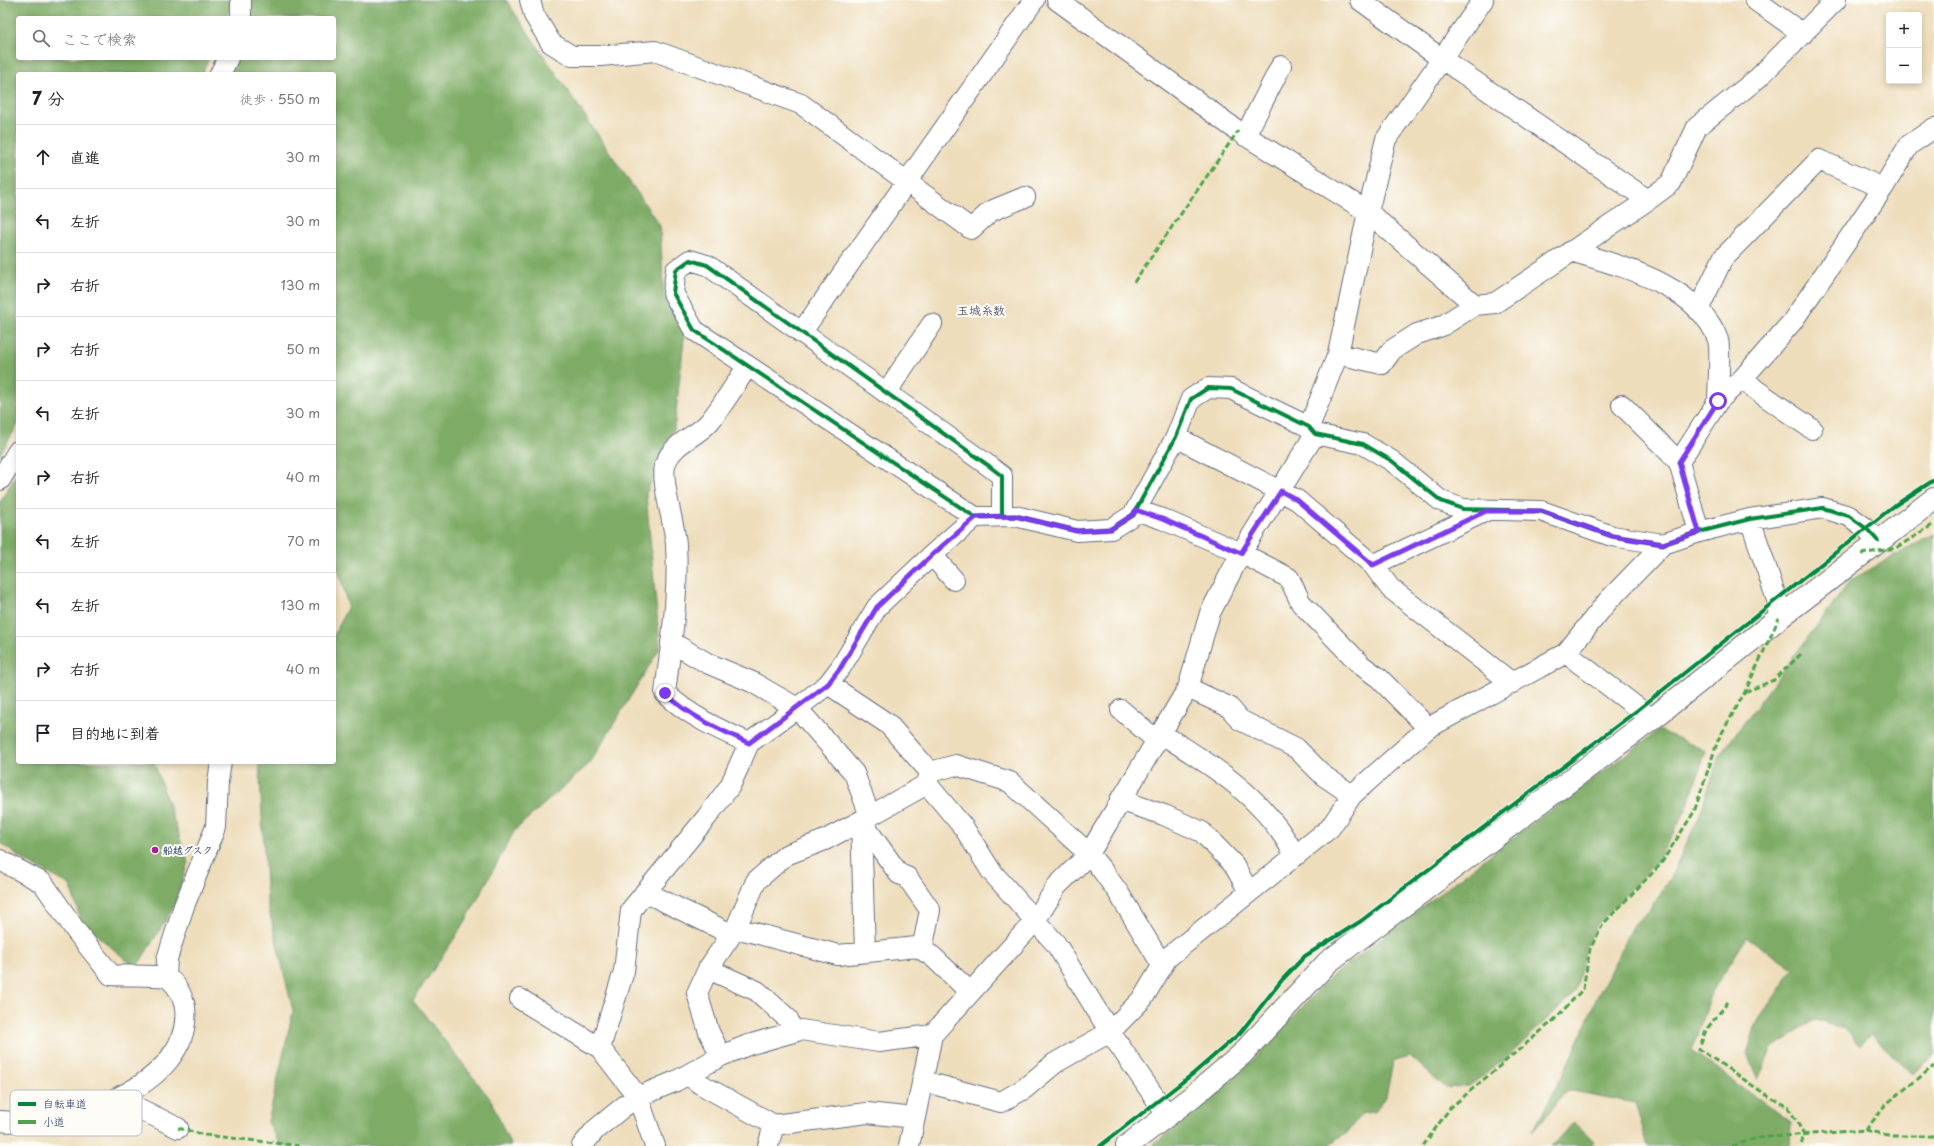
<!DOCTYPE html>
<html lang="ja">
<meta charset="utf-8">
<style>
:root{--surface:#fff;--page:#f6f6f6;--text:#202124;--muted:#757577;--line:#e0e0e0}
body{margin:0;font-family:"Playpen Sans","Klee One",sans-serif;background:var(--page);color:var(--text)}
.controls{position:absolute;right:12px;top:12px;display:grid;overflow:hidden;border-radius:4px;box-shadow:0 2px 6px #0003}
.controls button{width:36px;height:36px;display:grid;place-items:center;padding:0;border:0;border-bottom:1px solid var(--line);background:var(--surface);color:var(--text);font:20px sans-serif}
.stop{position:absolute;width:12px;height:12px;margin:-9px;border:3px solid #7c3aed;border-radius:50%;background:#fff}
.stop.end{background:#7c3aed;border-color:#fff;box-shadow:0 1px 4px #0008}
.list{margin:0;padding:0;list-style:none}
h2{display:flex;justify-content:space-between;align-items:center;height:52px;margin:0;padding:0 16px;font-size:17px}
h2 small{font-size:13px;font-weight:400;color:var(--muted)}
.list li{display:grid;grid-template-columns:26px 1fr auto;gap:12px;align-items:center;box-sizing:border-box;height:64px;padding:0 16px;border-top:1px solid var(--line)}
.list b{display:block;font-size:15px;white-space:nowrap}
.list em{font-size:13px;font-style:normal;color:var(--muted)}
.icon{flex:none;width:22px;height:22px;fill:none;stroke:currentColor;stroke-width:2;stroke-linecap:round;stroke-linejoin:round}
.map{position:relative;flex:none;width:1934px;height:1146px;overflow:hidden}
.search{position:absolute;background:var(--surface);box-shadow:0 2px 6px #0003;left:16px;top:16px;width:320px;height:44px;display:flex;align-items:center;gap:10px;box-sizing:border-box;padding:0 14px;border-radius:4px;color:var(--muted);font-size:15px}
.panel{position:absolute;background:var(--surface);box-shadow:0 2px 6px #0003;left:16px;top:72px;width:320px;height:692px;border-radius:4px}
.map>svg:first-child{display:block}
.forest{fill:#7eac66;stroke:#4c6e62}
.lines{fill:none;stroke-linecap:round;stroke-linejoin:round}
.minor-casing{stroke:#656c7f;stroke-width:22}
.tertiary-casing{stroke:#656c7f;stroke-width:24}
.minor{stroke:#fff;stroke-width:20}
.tertiary{stroke:#fff;stroke-width:22}
.quiet{stroke:#4fa44a;stroke-width:3;stroke-dasharray:6 3;stroke-linecap:butt}
.cycleway-casing{stroke:#fdfcf7;stroke-width:6}
.cycleway{stroke:#00873e;stroke-width:4}
.route{stroke:#7c3aed;stroke-width:5}
.poi-dot{fill:#b5179e;stroke:#fdfcf7;stroke-width:1.5}
.labels{text-anchor:middle;stroke-width:4;stroke-linejoin:round;paint-order:stroke}
.poi-label{font-size:10px;font-weight:bold;fill:#1b2f5e;stroke:#fdfcf7;text-anchor:start}
.quarter-label{font-size:12px;font-weight:bold;fill:#56576a;stroke:#fdfcf7}
.key{fill:#fdfcf7;stroke:#b9bec9;stroke-width:1}
.key-label{font-size:11px;fill:#1b2f5e}
</style>
<div class="map">
<svg width="1934" height="1146" viewBox="0 0 1934 1146">
<rect width="100%" height="100%" fill="#fdfcf7"/>
<filter id="ink" filterUnits="userSpaceOnUse"><feTurbulence type="fractalNoise" baseFrequency=".025" numOctaves="2"/><feDisplacementMap in="SourceGraphic" scale="8" xChannelSelector="R" yChannelSelector="G"/><feConvolveMatrix kernelMatrix="1 2 1 2 8 2 1 2 1" color-interpolation-filters="sRGB"/></filter>
<filter id="wash" filterUnits="userSpaceOnUse"><feTurbulence type="fractalNoise" baseFrequency=".012" numOctaves="4" result="noise"/><feDisplacementMap in="SourceGraphic" scale="16" xChannelSelector="R" yChannelSelector="G"/><feGaussianBlur stdDeviation="0.9" result="paint"/><feColorMatrix in="noise" values="0 0 0 0 0 0 0 0 0 0 0 0 0 0 0 0 0 1.4 0 .05"/><feComposite in="paint" operator="in"/></filter>
<g filter="url(#wash)">
<rect width="100%" height="100%" fill="#edb"/>
<path class="forest" d="M 0,0 L 232,0 L 232,2 L 226,18 L 18,18 L 18,58 L 209,58 L 202,74 L 18,74 L 18,424 L 0,455 Z
M 251,0 L 506,0 L 660,226 L 664,297 L 685,330 L 674,430 L 646,494 L 660,648 L 590,763 L 515,830 L 464,924 L 413,1000 L 491,1100 L 511,1146 L 280,1146 L 268,1122 L 293,1011 L 267,902 L 259,762 L 334,762 L 334,635 L 348,606 L 334,553 L 334,74 L 231,74 L 236,58 L 334,58 L 334,18 L 248,18 Z
M 18,472 L 18,762 L 154,762 L 188,862 L 174,907 L 136,968 L 81,922 L 70,885 L 20,858 L 0,842 L 0,502 Z
M 1934,534 L 1934,1056 L 1912,1074 L 1871,1034 L 1859,1045 L 1846,1030 L 1816,1019 L 1772,1048 L 1758,1080 L 1747,1054 L 1756,1024 L 1793,969 L 1747,937 L 1713,990 L 1692,1051 L 1791,1123 L 1790,1146 L 1648,1146 L 1635,1103 L 1567,1090 L 1532,1133 L 1570,1061 L 1597,997 L 1616,961 L 1634,924 L 1650,910 L 1671,876 L 1699,817 L 1719,756 L 1851,580 Z
M 1659,730 L 1706,751 L 1686,810 L 1659,859 L 1597,925 L 1585,948 L 1576,991 L 1509,1056 L 1469,1086 L 1446,1088 L 1410,1056 L 1393,1062 L 1386,1097 L 1376,1111 L 1361,1114 L 1347,1133 L 1328,1146 L 1152,1146 L 1251,1062 L 1328,979 L 1503,845 Z
M 1574,1122 L 1594,1141 L 1591,1146 L 1550,1146 L 1558,1140 Z"/>
</g>
<g filter="url(#ink)">
<g class="lines">
<g class="minor-casing">
<path id="minor" d="M 530,0 L 534,15 L 551,43 L 572,56 L 600,56 L 655,51 L 801,104 L 971,229 L 991,211 L 1025,197
M 1057,0 L 1238,131 L 1368,212 L 1475,305 L 1495,303 L 1648,200 L 1671,183 L 1697,127 L 1758,78 L 1836,0
M 1360,0 L 1442,59 L 1648,200
M 1755,0 L 1803,34
M 241,18 L 241,0
M 220,74 L 228,58
M 1245,136 L 1281,66
M 1571,251 C 1620,266 1699,285 1718,340 C 1721,350 1718,388 1718,401
M 1698,310 L 1723,258 L 1819,160 L 1883,188
M 801,333 L 1034,0
M 1338,354 L 1382,364 L 1392,350 L 1417,334 L 1442,326 L 1475,305
M 748,366 C 735,384 724,404 710,421 C 697,437 675,441 666,462 C 659,479 675,523 676,545 C 679,595 671,644 665,693 C 689,716 718,729 749,743
M 1743,378 L 1756,390 L 1812,429
M 886,393 L 932,324
M 1622,405 L 1679,462
M 1309,427 L 1338,354 L 1368,212 L 1386,139 L 1483,0
M 1176,437 L 1297,500 L 1373,565 L 1390,588 L 1512,683
M 0,480 L 18,451
M 1136,510 L 1162,519 L 1241,553 L 1289,578 L 1301,603 L 1361,665 L 1379,678 L 1428,728
M 1002,516 L 1002,476 L 989,466 L 707,265 L 690,260 L 676,270 L 673,293 L 694,330 L 975,517 L 1015,516 L 1077,531 L 1111,529 L 1133,515 L 1176,437 L 1191,399 L 1208,388 L 1231,389 L 1309,427 L 1315,434 L 1363,444 L 1392,461 L 1441,501 L 1463,509 L 1541,511 L 1612,536 L 1663,544 L 1699,532 L 1750,519 L 1823,508 L 1849,516 L 1867,529 L 1878,541
M 1750,519 L 1777,600 L 1779,618
M 1699,532 L 1679,462 L 1718,401 L 1743,378 L 1792,322 L 1883,188 L 1909,145 L 1934,128
M 932,555 L 954,580
M 1373,565 L 1486,511
M 1566,653 L 1652,719
M 828,684 L 888,724 L 930,772
M 1188,688 L 1229,707 L 1240,720 L 1296,748 L 1324,776 L 1352,795
M 1121,710 L 1156,740
M 1160,733 C 1213,766 1266,798 1295,856
M 930,772 L 927,784 L 870,816 L 854,773 L 797,708 L 828,684 L 841,667 L 877,607 L 932,555 L 975,517
M 930,772 L 956,765 L 1010,782 L 1089,854 L 1102,870 L 1118,892 L 1162,965
M 927,784 L 964,828 L 991,871 L 1056,944 L 1110,1032 L 1143,998 L 1167,958 L 1330,828 L 1352,795 L 1428,728 L 1566,653 L 1607,602 L 1663,544
M 1120,800 L 1164,815 L 1202,832 L 1234,865 L 1249,892
M 861,821 L 899,874 L 907,877 L 930,910 L 922,950
M 861,821 L 865,952
M 0,860 L 43,883 L 76,931 L 111,975 C 122,976 157,975 165,977 C 176,981 183,997 185,1007 C 194,1088 62,1128 0,1121
M 645,892 L 731,934
M 736,928 L 838,955 L 917,947 L 932,956 L 970,992
M 708,969 L 757,991 L 788,1019 L 792,1033
M 166,977 L 167,959 L 184,906 L 216,827 L 218,782 L 221,762
M 520,999 L 600,1048 L 638,1097 L 655,1146
M 600,1048 L 624,971 L 631,910 L 706,818 L 730,786 L 749,743 L 797,708 L 752,682 L 707,663 L 671,642
M 721,1056 L 709,1032 L 697,993 L 708,969 L 736,928 L 756,881 L 786,855 L 825,840 L 870,816
M 688,1075 L 702,1085 L 774,1125 L 867,1113 L 915,1118
M 922,1081 L 1001,1102 L 1024,1089 L 1055,1063 L 1110,1032 L 1167,1115
M 118,1098 L 178,1128
M 582,1146 L 595,1130 L 633,1099 L 676,1081 L 721,1056 L 748,1045 L 801,1030 L 879,1042 L 932,1035
M 768,1146 L 774,1125
M 909,1146 L 932,1035 L 1035,921 L 1057,886 L 1089,854 L 1188,688 L 1210,613 L 1241,553 L 1315,434"/>
</g>
<g class="tertiary-casing">
<path id="tertiary" d="M 1127,1146 L 1193,1096 L 1241,1055 L 1328,962 L 1652,719 L 1779,618 L 1934,499"/>
</g>
<use href="#minor" class="minor"/>
<use href="#tertiary" class="tertiary"/>
<path class="quiet" d="M 1134,282 L 1238,131
M 1861,554 L 1896,548 L 1934,524
M 1745,692 L 1774,680 L 1801,654
M 1728,1002 L 1706,1030 L 1699,1049 L 1771,1098 L 1788,1107 L 1804,1134 L 1801,1146
M 178,1128 L 205,1135 L 301,1146
M 1866,1130 L 1885,1105 L 1934,1066
M 1423,1146 L 1450,1108 L 1554,1020 L 1583,989 L 1590,949 L 1603,924 L 1660,865 L 1694,812 L 1718,740 L 1745,692 L 1779,618
M 1732,1146 L 1757,1138 L 1866,1130 L 1892,1136 L 1934,1136"/>
<g class="cycleway-casing">
<path id="cycleway" d="M 1002,516 L 1002,476 L 989,466 L 707,265 L 690,260 L 676,270 L 673,293 L 694,330 L 975,517 L 1015,516 L 1077,531 L 1111,529 L 1133,515 L 1176,437 L 1191,399 L 1208,388 L 1231,389 L 1309,427 L 1315,434 L 1363,444 L 1392,461 L 1441,501 L 1463,509 L 1541,511 L 1612,536 L 1663,544 L 1699,532 L 1750,519 L 1823,508 L 1849,516 L 1867,529 L 1878,541
M 1100,1146 L 1194,1073 L 1240,1033 L 1282,980 L 1305,956 L 1361,921 L 1639,709 L 1894,506 L 1934,480"/>
</g>
<use href="#cycleway" class="cycleway"/>
</g>
</g>
<g class="lines" filter="url(#ink)">
<path class="route" d="M 665,693 C 689,716 718,729 749,743 L 828,684 L 841,667 L 877,607 L 932,555 L 976,517 L 1015,516 L 1077,531 L 1111,529 L 1133,515 L 1136,510 L 1162,519 L 1241,553 L 1281,491 L 1297,500 L 1373,565 L 1486,511 L 1541,511 L 1612,536 L 1663,544 L 1699,532 L 1679,462 L 1718,401"/>
</g>
<circle class="poi-dot" cx="155" cy="850" r="4"/>
<g class="labels">
<g class="poi-label">
<text x="163" y="854">船越グスク</text>
</g>
<g class="quarter-label">
<text x="981" y="315">玉城糸数</text>
</g>
</g>
<rect x="10" y="1090" width="132" height="46" rx="6" class="key"/>
<rect x="18" y="1102" width="18" height="4" fill="#00873e"/>
<rect x="18" y="1120" width="18" height="4" fill="#4fa44a"/>
<g class="key-label">
<text x="43" y="1108">自転車道</text>
<text x="43" y="1126">小道</text>
</g>
</svg>
<div class="controls">
<button>+</button>
<button>−</button>
</div>
<div class="stop" style="left:1718px;top:401px"></div>
<div class="stop end" style="left:665px;top:693px"></div>
<div class="search"><svg class="icon" aria-label="search" viewBox="0 0 24 24"><circle cx="10" cy="10" r="6"/><path d="M15 15l6 6"/></svg>ここで検索</div>
<section class="panel">
<h2>7 分<small>徒歩 · 550 m</small></h2>
<ul class="list">
<li><svg class="icon" aria-label="ahead" viewBox="0 0 24 24"><path d="M12 20V5M6 11l6-6 6 6"/></svg><div><b>直進</b></div><em>30 m</em></li>
<li><svg class="icon" aria-label="left" viewBox="0 0 24 24"><path d="M17 20v-9H6M10 6l-5 5 5 5"/></svg><div><b>左折</b></div><em>30 m</em></li>
<li><svg class="icon" aria-label="right" viewBox="0 0 24 24"><path d="M7 20v-9h11M14 6l5 5-5 5"/></svg><div><b>右折</b></div><em>130 m</em></li>
<li><svg class="icon" aria-label="right" viewBox="0 0 24 24"><path d="M7 20v-9h11M14 6l5 5-5 5"/></svg><div><b>右折</b></div><em>50 m</em></li>
<li><svg class="icon" aria-label="left" viewBox="0 0 24 24"><path d="M17 20v-9H6M10 6l-5 5 5 5"/></svg><div><b>左折</b></div><em>30 m</em></li>
<li><svg class="icon" aria-label="right" viewBox="0 0 24 24"><path d="M7 20v-9h11M14 6l5 5-5 5"/></svg><div><b>右折</b></div><em>40 m</em></li>
<li><svg class="icon" aria-label="left" viewBox="0 0 24 24"><path d="M17 20v-9H6M10 6l-5 5 5 5"/></svg><div><b>左折</b></div><em>70 m</em></li>
<li><svg class="icon" aria-label="left" viewBox="0 0 24 24"><path d="M17 20v-9H6M10 6l-5 5 5 5"/></svg><div><b>左折</b></div><em>130 m</em></li>
<li><svg class="icon" aria-label="right" viewBox="0 0 24 24"><path d="M7 20v-9h11M14 6l5 5-5 5"/></svg><div><b>右折</b></div><em>40 m</em></li>
<li><svg class="icon" aria-label="arrive" viewBox="0 0 24 24"><path d="M6 21V4h12l-3 4 3 4H6"/></svg><div><b>目的地に到着</b></div></li>
</ul>
</section>
</div>
